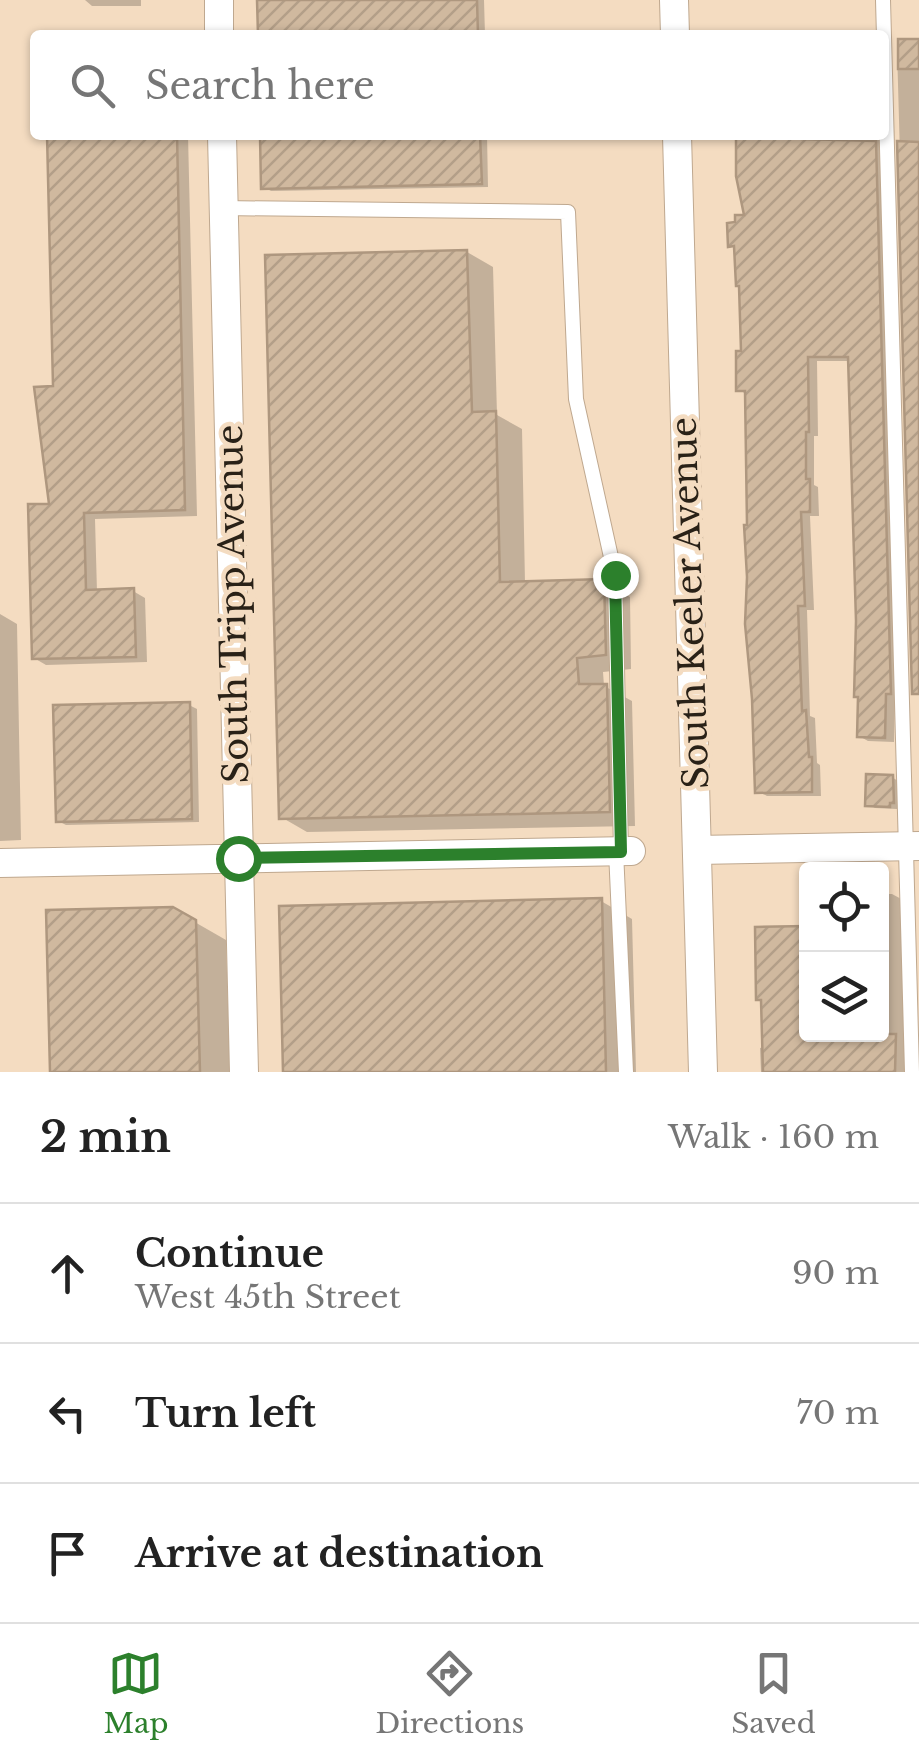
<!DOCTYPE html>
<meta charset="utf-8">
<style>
:root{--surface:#fff;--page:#f2f2f2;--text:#222;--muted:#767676;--line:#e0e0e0;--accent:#2c802c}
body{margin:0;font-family:"Libre Baskerville",serif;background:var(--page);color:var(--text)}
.controls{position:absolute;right:30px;bottom:30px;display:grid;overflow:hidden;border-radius:10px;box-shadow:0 2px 8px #0004}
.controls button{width:90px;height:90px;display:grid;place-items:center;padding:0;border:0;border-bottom:2px solid var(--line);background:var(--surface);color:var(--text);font:50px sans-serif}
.stop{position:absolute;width:30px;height:30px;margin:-22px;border:8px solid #2c802c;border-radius:50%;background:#fff}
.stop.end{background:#2c802c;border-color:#fff;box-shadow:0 2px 10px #0008}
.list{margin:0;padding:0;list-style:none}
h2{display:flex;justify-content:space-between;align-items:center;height:130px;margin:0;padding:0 40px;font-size:42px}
h2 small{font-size:32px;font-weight:400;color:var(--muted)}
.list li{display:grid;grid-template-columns:65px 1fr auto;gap:30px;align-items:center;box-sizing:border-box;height:140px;padding:0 40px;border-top:2px solid var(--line)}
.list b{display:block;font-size:38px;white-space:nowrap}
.list p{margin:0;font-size:32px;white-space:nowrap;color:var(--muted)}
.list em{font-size:32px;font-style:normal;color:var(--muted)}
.icon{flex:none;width:55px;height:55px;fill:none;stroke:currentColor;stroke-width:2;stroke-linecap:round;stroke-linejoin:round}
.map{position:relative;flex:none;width:919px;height:1072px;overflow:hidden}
.search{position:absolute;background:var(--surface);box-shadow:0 2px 8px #0004;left:30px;right:30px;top:30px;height:110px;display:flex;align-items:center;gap:25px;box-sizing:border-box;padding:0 35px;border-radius:10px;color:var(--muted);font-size:38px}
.sheet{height:550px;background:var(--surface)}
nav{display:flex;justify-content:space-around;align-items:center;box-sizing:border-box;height:140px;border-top:2px solid var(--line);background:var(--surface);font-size:28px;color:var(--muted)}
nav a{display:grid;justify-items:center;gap:5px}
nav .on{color:var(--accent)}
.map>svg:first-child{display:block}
.shadow{fill:#0003}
.building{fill:url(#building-hatch);stroke:#ae977f;stroke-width:2.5}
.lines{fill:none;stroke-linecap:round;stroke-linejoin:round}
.service-casing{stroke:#bfa88f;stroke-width:16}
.minor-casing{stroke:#bfa88f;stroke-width:30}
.service{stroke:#fff;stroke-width:14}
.minor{stroke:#fff;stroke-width:28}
.route{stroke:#2c802c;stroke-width:12}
.labels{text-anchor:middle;stroke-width:9;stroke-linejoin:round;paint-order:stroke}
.street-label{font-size:35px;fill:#292117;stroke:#f4dcc1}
</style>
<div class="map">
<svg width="919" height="1072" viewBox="0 0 919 1072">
<defs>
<pattern id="building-hatch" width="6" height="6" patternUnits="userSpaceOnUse" patternTransform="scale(2.5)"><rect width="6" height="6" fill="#d0b99f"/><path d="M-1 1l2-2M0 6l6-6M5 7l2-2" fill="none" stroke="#b39f88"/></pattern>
</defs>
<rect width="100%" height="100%" fill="#f4dcc1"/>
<path class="shadow" d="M 85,0 L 141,0 L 141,6 L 92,6 Z
M 260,0 L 484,0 L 485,35 L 260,35 Z
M 919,42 L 919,695 L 915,693 L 897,49 Z
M 49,135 L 188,135 L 197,516 L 95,519 L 97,592 L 133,591 L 145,598 L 147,662 L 46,665 L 34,658 L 52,506 L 55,389 Z
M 263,135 L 487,135 L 488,187 L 271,191 L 264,187 Z
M 739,135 L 813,135 L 814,186 L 845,186 L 845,135 L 884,135 L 895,698 L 894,742 L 868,741 L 859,736 L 859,621 L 851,361 L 817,361 L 818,436 L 814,436 L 814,485 L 818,487 L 819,516 L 810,516 L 814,610 L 807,610 L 810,716 L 815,718 L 817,763 L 820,765 L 821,796 L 767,796 L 758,791 L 747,395 L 739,389 L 743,354 L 737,249 L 730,245 L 747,217 Z
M 467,252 L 493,267 L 497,415 L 522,429 L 525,583 L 604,582 L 630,597 L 631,669 L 603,672 L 604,686 L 632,701 L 635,826 L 307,832 L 281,817 Z
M 0,614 L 17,624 L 21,840 L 0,841 Z
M 189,705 L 197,709 L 199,822 L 66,825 L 58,821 Z
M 893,778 L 900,782 L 901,806 L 897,806 L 897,809 L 875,808 L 868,804 Z
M 882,894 L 892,894 L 905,901 L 909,1072 L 761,1072 L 760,1048 L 764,1047 L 764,1002 L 758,999 L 757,929 L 806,929 L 806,1034 L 882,1034 Z
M 601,901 L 632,919 L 636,1072 L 286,1072 Z
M 172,909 L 226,940 L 230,1072 L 53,1072 Z"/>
<path class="building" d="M 257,0 L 477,0 L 478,35 L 258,35 Z
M 898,39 L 919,39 L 919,69 L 898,69 Z
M 47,135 L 177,135 L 185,510 L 84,513 L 86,590 L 134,588 L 136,657 L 32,659 L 28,504 L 49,504 L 34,387 L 53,386 Z
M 260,135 L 480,135 L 482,184 L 261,189 Z
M 736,135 L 802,135 L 802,139 L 876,141 L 891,694 L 886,694 L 885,738 L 857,737 L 858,697 L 854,697 L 856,621 L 848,357 L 808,357 L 809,432 L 806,432 L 806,479 L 810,479 L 810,512 L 801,512 L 805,606 L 798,606 L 802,711 L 806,710 L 809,757 L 812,757 L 812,792 L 755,793 L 752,699 L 745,624 L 747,577 L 744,525 L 747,525 L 745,391 L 736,391 L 736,351 L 741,351 L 739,286 L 736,286 L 734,246 L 728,247 L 727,223 L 735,222 L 735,215 L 744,215 L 736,176 Z
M 897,141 L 919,142 L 919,694 L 912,694 Z
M 467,250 L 472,412 L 496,411 L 500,582 L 604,579 L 606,655 L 577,658 L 579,684 L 607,684 L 610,812 L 279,819 L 265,255 Z
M 190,702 L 192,819 L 56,822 L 53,705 Z
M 866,774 L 893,775 L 894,803 L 890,803 L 890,807 L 865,806 Z
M 602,898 L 606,1072 L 283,1072 L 279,906 Z
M 173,907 L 196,920 L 200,1072 L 50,1072 L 46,910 Z
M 806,926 L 806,1034 L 896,1034 L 895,1072 L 763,1072 L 761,1000 L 756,1000 L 755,927 Z"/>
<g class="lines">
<g class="service-casing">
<path id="service" d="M 883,0 L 912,1072
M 223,208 L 568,212 L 576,399 L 615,575 L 621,851
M 616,851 L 626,1072"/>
</g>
<g class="minor-casing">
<path id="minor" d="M 219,0 L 219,35
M 674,0 L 675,35
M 222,135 L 244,1072
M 677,135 L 703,1072
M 697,850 L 919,846
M 0,863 L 631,851"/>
</g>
<use href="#service" class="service"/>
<use href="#minor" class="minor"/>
</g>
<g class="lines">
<path class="route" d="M 238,858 L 621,852 L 615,575"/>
</g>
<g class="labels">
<g class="street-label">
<text transform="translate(690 603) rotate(-92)" y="12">South Keeler Avenue</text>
<text transform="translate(233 604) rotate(-91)" y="12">South Tripp Avenue</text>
</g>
</g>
</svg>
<div class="controls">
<button><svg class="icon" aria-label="locate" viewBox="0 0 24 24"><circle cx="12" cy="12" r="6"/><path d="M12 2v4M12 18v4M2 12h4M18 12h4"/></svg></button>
<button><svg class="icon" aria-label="layers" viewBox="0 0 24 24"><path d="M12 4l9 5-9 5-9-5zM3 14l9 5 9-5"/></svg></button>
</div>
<div class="stop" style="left:238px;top:858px"></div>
<div class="stop end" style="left:615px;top:575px"></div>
<div class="search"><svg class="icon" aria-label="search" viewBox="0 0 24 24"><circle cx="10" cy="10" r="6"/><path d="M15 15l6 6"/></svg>Search here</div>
</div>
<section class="sheet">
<h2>2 min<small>Walk · 160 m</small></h2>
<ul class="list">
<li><svg class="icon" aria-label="ahead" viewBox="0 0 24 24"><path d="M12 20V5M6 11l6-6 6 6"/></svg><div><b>Continue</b><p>West 45th Street</p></div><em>90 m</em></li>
<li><svg class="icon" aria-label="left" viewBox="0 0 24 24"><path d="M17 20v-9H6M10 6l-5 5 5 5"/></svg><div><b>Turn left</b></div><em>70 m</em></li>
<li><svg class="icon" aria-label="arrive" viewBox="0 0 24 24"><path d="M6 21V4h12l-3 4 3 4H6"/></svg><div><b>Arrive at destination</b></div></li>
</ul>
</section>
<nav>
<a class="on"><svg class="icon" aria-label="map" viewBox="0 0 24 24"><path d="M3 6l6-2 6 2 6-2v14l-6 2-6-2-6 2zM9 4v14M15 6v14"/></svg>Map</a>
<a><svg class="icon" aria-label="directions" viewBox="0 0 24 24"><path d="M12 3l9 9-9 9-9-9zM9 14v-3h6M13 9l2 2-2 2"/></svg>Directions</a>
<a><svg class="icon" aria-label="saved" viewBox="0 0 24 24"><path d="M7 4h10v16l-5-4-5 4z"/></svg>Saved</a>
</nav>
